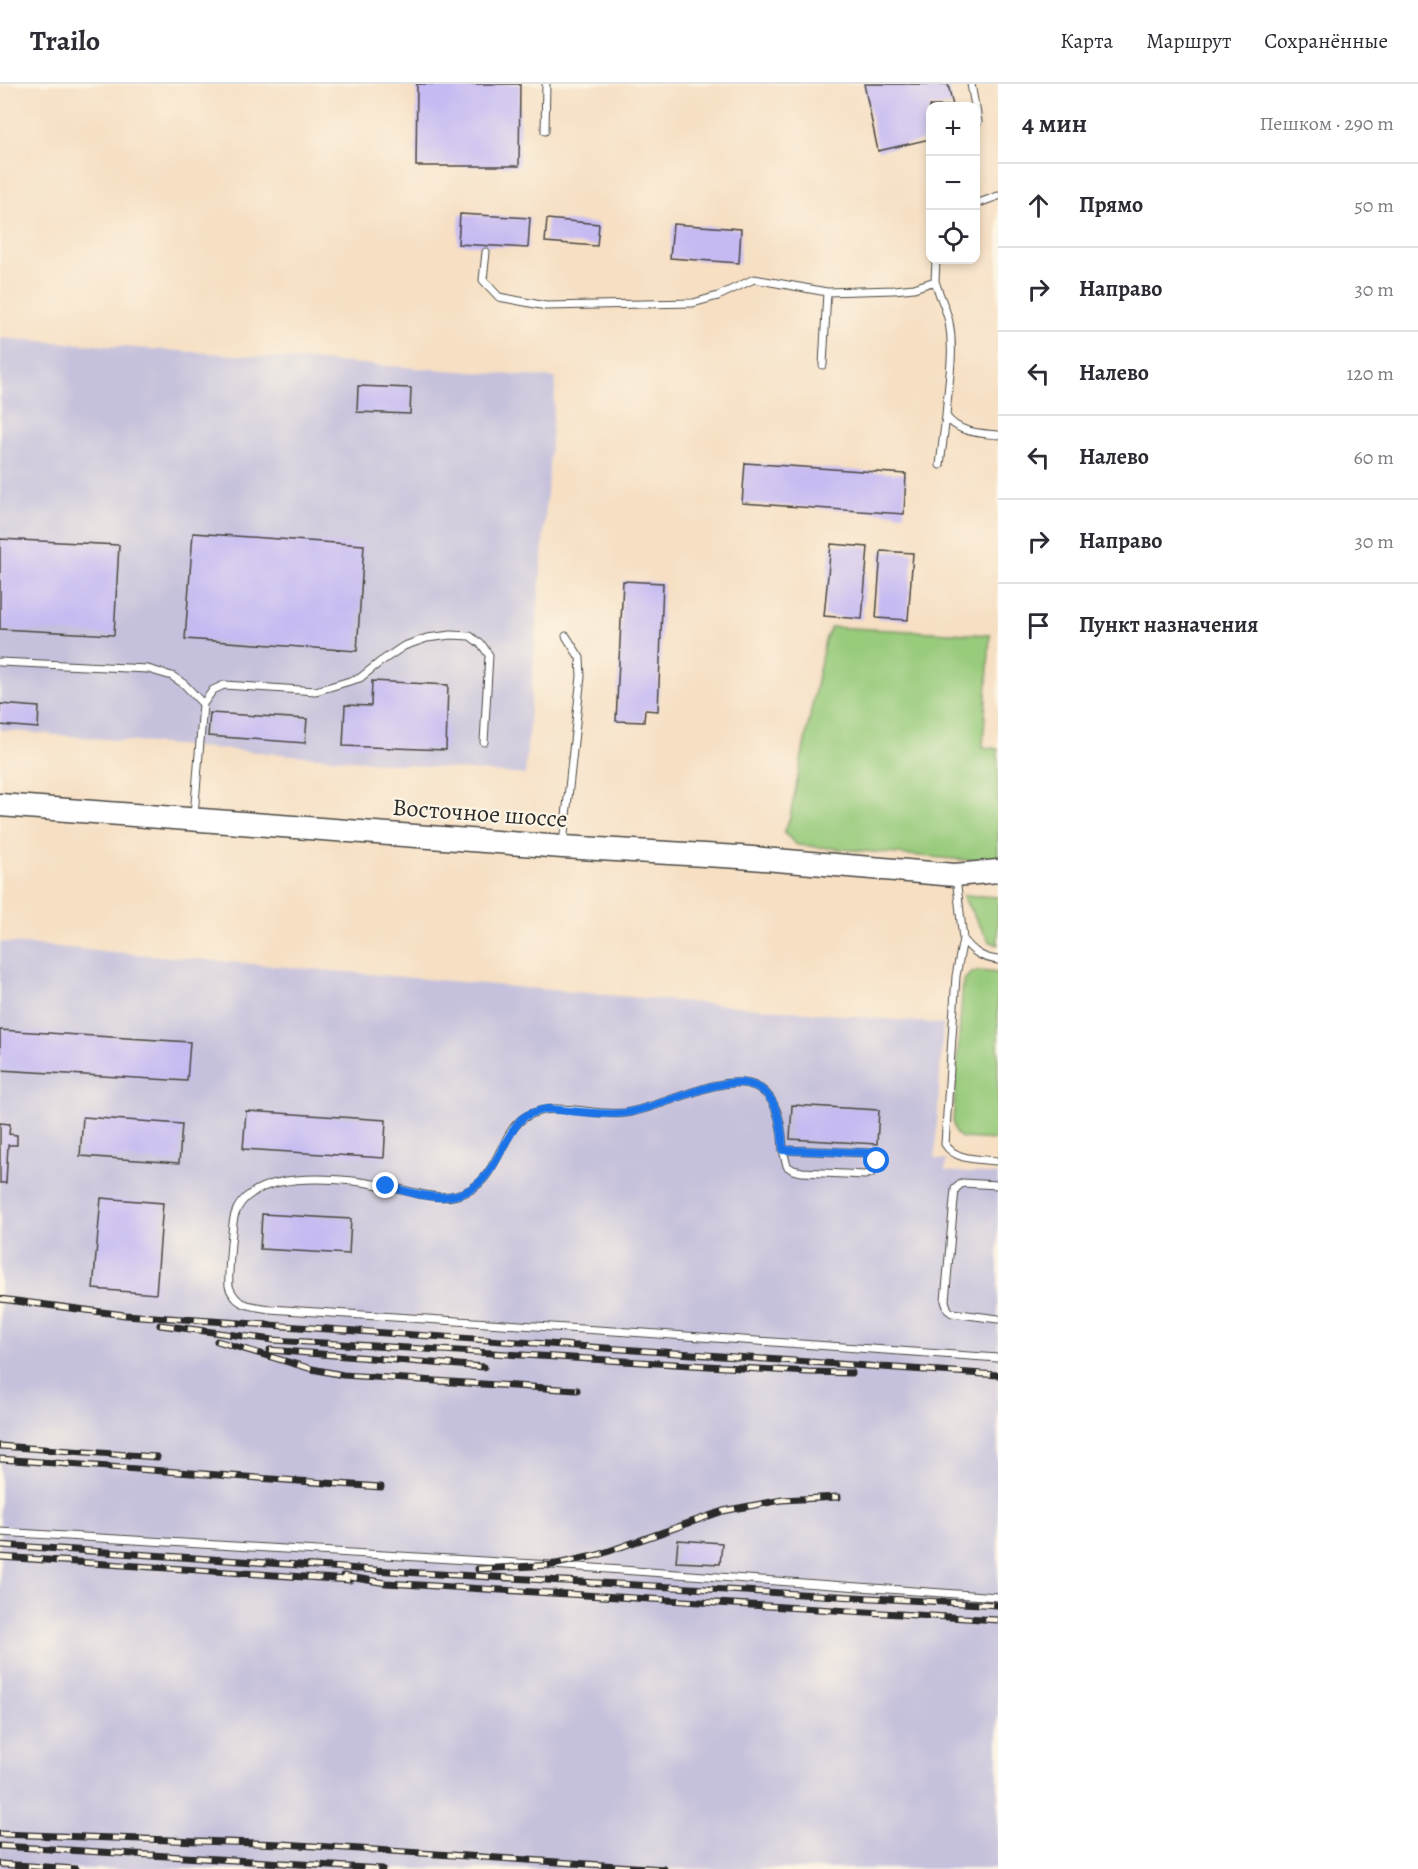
<!DOCTYPE html>
<html lang="ru">
<meta charset="utf-8">
<style>
:root{--surface:#fff;--page:#f2f2f3;--text:#2b2b33;--muted:#7c7c81;--line:#e1e1e2}
body{margin:0;font-family:Alegreya,serif;background:var(--page);color:var(--text)}
.controls{position:absolute;right:18px;top:18px;display:grid;overflow:hidden;border-radius:12px;box-shadow:0 3px 9px #0003}
.controls button{width:54px;height:54px;display:grid;place-items:center;padding:0;border:0;border-bottom:2px solid var(--line);background:var(--surface);color:var(--text);font:30px sans-serif}
.stop{position:absolute;width:18px;height:18px;margin:-14px;border:4px solid #1a73e8;border-radius:50%;background:#fff}
.stop.end{background:#1a73e8;border-color:#fff;box-shadow:0 2px 6px #0008}
.list{margin:0;padding:0;list-style:none}
h2{display:flex;justify-content:space-between;align-items:center;height:78px;margin:0;padding:0 24px;font-size:26px}
h2 small{font-size:20px;font-weight:400;color:var(--muted)}
.list li{display:grid;grid-template-columns:39px 1fr auto;gap:18px;align-items:center;box-sizing:border-box;height:84px;padding:0 24px;border-top:2px solid var(--line)}
.list b{display:block;font-size:22px;white-space:nowrap}
.list em{font-size:20px;font-style:normal;color:var(--muted)}
.icon{flex:none;width:33px;height:33px;fill:none;stroke:currentColor;stroke-width:2;stroke-linecap:round;stroke-linejoin:round}
.map{position:relative;flex:none;width:998px;height:1785px;overflow:hidden}
header{display:flex;align-items:center;gap:36px;box-sizing:border-box;height:84px;padding:0 30px;background:var(--surface);border-bottom:2px solid var(--line)}
header strong{font-size:28px}
nav{display:flex;gap:33px;margin-inline-start:auto;font-size:21px}
main{display:flex}
aside{flex:1;background:var(--surface)}
.map>svg:first-child{display:block}
.industrial{fill:#c5c0db}
.green{fill:#98cb7c;stroke:#627b54;stroke-width:1.5}
.building{fill:#c6baf2}
.lines{fill:none;stroke-linecap:round;stroke-linejoin:round}
.lane-casing{stroke:#494642;stroke-width:9}
.primary-casing{stroke:#494642;stroke-width:25}
.lane{stroke:#fff;stroke-width:7}
.primary{stroke:#fff;stroke-width:22}
.rail-casing{stroke:#2b2b2b;stroke-width:7}
.rail{stroke:#fcf5e5;stroke-width:4.5;stroke-dasharray:14;stroke-linecap:butt}
.route{stroke:#1a73e8;stroke-width:8}
.labels{text-anchor:middle;stroke-width:4.5;stroke-linejoin:round;paint-order:stroke}
.street-label{font-size:24px;fill:#2b2b2b;stroke:#fcf5e5}
</style>
<header>
<strong>Trailo</strong>
<nav><a>Карта</a><a>Маршрут</a><a>Сохранённые</a></nav>
</header>
<main>
<div class="map">
<svg width="998" height="1785" viewBox="0 0 998 1785">
<rect width="100%" height="100%" fill="#fcf5e5"/>
<filter id="ink" filterUnits="userSpaceOnUse"><feTurbulence type="fractalNoise" baseFrequency=".0167" numOctaves="2"/><feDisplacementMap in="SourceGraphic" scale="12" xChannelSelector="R" yChannelSelector="G"/><feConvolveMatrix kernelMatrix="1 2 1 2 8 2 1 2 1" color-interpolation-filters="sRGB"/></filter>
<filter id="wash" filterUnits="userSpaceOnUse"><feTurbulence type="fractalNoise" baseFrequency=".008" numOctaves="4" result="noise"/><feDisplacementMap in="SourceGraphic" scale="24" xChannelSelector="R" yChannelSelector="G"/><feGaussianBlur stdDeviation="1.35" result="paint"/><feColorMatrix in="noise" values="0 0 0 0 0 0 0 0 0 0 0 0 0 0 0 0 0 1.4 0 .05"/><feComposite in="paint" operator="in"/></filter>
<g filter="url(#wash)">
<rect width="100%" height="100%" fill="#f6dfc3"/>
<path class="industrial" d="M 0,254 L 556,294 L 525,691 L 0,646 Z
M 0,858 L 943,940 L 935,1075 L 946,1076 L 945,1087 L 998,1091 L 998,1785 L 0,1785 Z"/>
<path class="green" d="M 831,543 L 990,551 L 983,663 L 998,665 L 998,779 L 797,761 L 784,749 L 790,733 L 825,556 Z
M 964,811 L 998,813 L 998,861 L 989,857 L 964,815 Z
M 979,887 L 998,889 L 998,1056 L 962,1054 L 955,1049 L 953,1039 L 963,897 L 971,889 Z"/>
<g id="blocks">
<path class="building" d="M 417,0 L 520,0 L 519,82 L 416,82 Z
M 864,0 L 948,0 L 953,22 L 930,22 L 930,55 L 878,67 Z
M 460,130 L 530,134 L 528,164 L 458,160 Z
M 547,135 L 599,140 L 597,162 L 545,158 Z
M 673,140 L 741,145 L 739,179 L 670,174 Z
M 358,302 L 411,304 L 410,330 L 357,328 Z
M 745,379 L 906,390 L 904,430 L 742,419 Z
M 193,449 L 364,461 L 357,567 L 185,555 Z
M 0,455 L 119,461 L 114,551 L 0,545 Z
M 831,460 L 868,463 L 862,535 L 824,532 Z
M 881,467 L 913,469 L 908,536 L 876,534 Z
M 623,497 L 663,499 L 658,627 L 645,626 L 644,638 L 616,637 Z
M 372,597 L 448,601 L 446,666 L 343,662 L 345,621 L 371,622 Z
M 0,620 L 39,623 L 38,644 L 0,641 Z
M 210,629 L 307,635 L 305,659 L 208,652 Z
M 0,946 L 190,958 L 187,997 L 0,986 Z
M 792,1021 L 879,1026 L 877,1060 L 790,1055 Z
M 246,1027 L 386,1036 L 384,1074 L 243,1065 Z
M 83,1033 L 182,1040 L 179,1079 L 80,1072 Z
M 0,1039 L 10,1040 L 9,1050 L 17,1051 L 17,1061 L 8,1061 L 6,1099 L 0,1099 Z
M 101,1114 L 163,1119 L 156,1210 L 93,1205 Z
M 262,1130 L 351,1135 L 349,1170 L 260,1165 Z
M 678,1456 L 722,1459 L 720,1480 L 676,1478 Z"/>
</g>
</g>
<g filter="url(#ink)">
<use href="#blocks" fill-opacity="0" stroke="#494642" stroke-width="1.5"/>
<g class="lines">
<g class="lane-casing">
<path id="lane" d="M 971,0 L 975,22
M 976,23 L 978,38
M 545,47 L 546,0
M 976,120 L 998,112
M 486,168 L 483,196 L 499,213 L 546,222 L 693,219 L 718,212 L 754,195 L 827,208 L 894,206 L 914,204 L 935,197 L 936,176
M 935,197 C 939,211 946,224 949,238 C 955,269 948,300 946,332 C 958,349 979,349 998,351
M 823,281 L 827,208
M 940,381 L 946,332
M 0,578 L 148,585 L 172,592 L 184,600 L 203,620
M 194,732 L 203,620 L 213,606 L 224,601 L 316,607 L 360,594 L 380,578 L 404,562 L 427,554 L 451,551 L 470,552 L 482,561 L 489,571 L 484,658
M 563,760 L 581,592 L 580,574 L 566,552
M 956,793 L 963,855
M 998,876 C 982,874 973,868 963,855 L 956,892 L 945,1060 C 955,1077 980,1075 998,1077
M 783,1066 L 787,1082 L 793,1086 L 802,1088 L 865,1091 L 871,1089 L 877,1077 L 876,1072 L 872,1069 L 783,1066 C 779,947 687,1020 625,1029 C 592,1033 557,1016 527,1032 C 498,1047 500,1101 457,1111 C 433,1117 408,1106 385,1102 C 351,1095 282,1088 252,1109 C 244,1114 238,1121 235,1130 C 232,1136 228,1194 229,1202 C 230,1207 235,1214 239,1217 C 247,1223 260,1223 269,1225 L 644,1249 L 998,1274
M 998,1101 L 962,1099 L 955,1105 L 945,1217 L 948,1226 L 952,1229 L 998,1235
M 0,1448 L 552,1481 L 998,1513"/>
</g>
<g class="primary-casing">
<path id="primary" d="M 0,721 L 563,763 L 740,773 L 955,791 L 998,787"/>
</g>
<use href="#lane" class="lane"/>
<use href="#primary" class="primary"/>
<g class="rail-casing">
<path id="rail" d="M 0,1215 L 125,1231 L 998,1291
M 160,1241 L 273,1256 L 808,1288 L 851,1289
M 217,1257 L 312,1285 L 343,1291 L 577,1306
M 270,1266 L 484,1283
M 0,1362 L 157,1373
M 0,1375 L 381,1403
M 0,1461 L 420,1489 L 998,1521
M 0,1473 L 350,1496
M 478,1485 L 552,1481 L 598,1471 L 723,1427 L 782,1416 L 838,1413
M 343,1492 L 386,1499 L 998,1536
M 0,1750 L 283,1760 L 664,1785
M 0,1762 L 382,1785
M 0,1780 L 76,1785"/>
</g>
<use href="#rail" class="rail"/>
</g>
</g>
<g class="lines" filter="url(#ink)">
<path class="route" d="M 386,1102 C 403,1106 422,1113 441,1113 C 480,1112 491,1086 507,1056 C 512,1048 517,1038 524,1033 C 530,1029 539,1027 546,1025 C 571,1026 600,1032 625,1029 C 687,1020 779,947 783,1066 L 872,1069 L 876,1072 L 877,1077"/>
</g>
<g class="labels">
<g class="street-label">
<text transform="translate(480 729) rotate(4)" y="8">Восточное шоссе</text>
</g>
</g>
</svg>
<div class="controls">
<button>+</button>
<button>−</button>
<button><svg class="icon" aria-label="locate" viewBox="0 0 24 24"><circle cx="12" cy="12" r="6"/><path d="M12 2v4M12 18v4M2 12h4M18 12h4"/></svg></button>
</div>
<div class="stop" style="left:877px;top:1077px"></div>
<div class="stop end" style="left:386px;top:1102px"></div>
</div>
<aside>
<h2>4 мин<small>Пешком · 290 m</small></h2>
<ul class="list">
<li><svg class="icon" aria-label="ahead" viewBox="0 0 24 24"><path d="M12 20V5M6 11l6-6 6 6"/></svg><div><b>Прямо</b></div><em>50 m</em></li>
<li><svg class="icon" aria-label="right" viewBox="0 0 24 24"><path d="M7 20v-9h11M14 6l5 5-5 5"/></svg><div><b>Направо</b></div><em>30 m</em></li>
<li><svg class="icon" aria-label="left" viewBox="0 0 24 24"><path d="M17 20v-9H6M10 6l-5 5 5 5"/></svg><div><b>Налево</b></div><em>120 m</em></li>
<li><svg class="icon" aria-label="left" viewBox="0 0 24 24"><path d="M17 20v-9H6M10 6l-5 5 5 5"/></svg><div><b>Налево</b></div><em>60 m</em></li>
<li><svg class="icon" aria-label="right" viewBox="0 0 24 24"><path d="M7 20v-9h11M14 6l5 5-5 5"/></svg><div><b>Направо</b></div><em>30 m</em></li>
<li><svg class="icon" aria-label="arrive" viewBox="0 0 24 24"><path d="M6 21V4h12l-3 4 3 4H6"/></svg><div><b>Пункт назначения</b></div></li>
</ul>
</aside>
</main>
